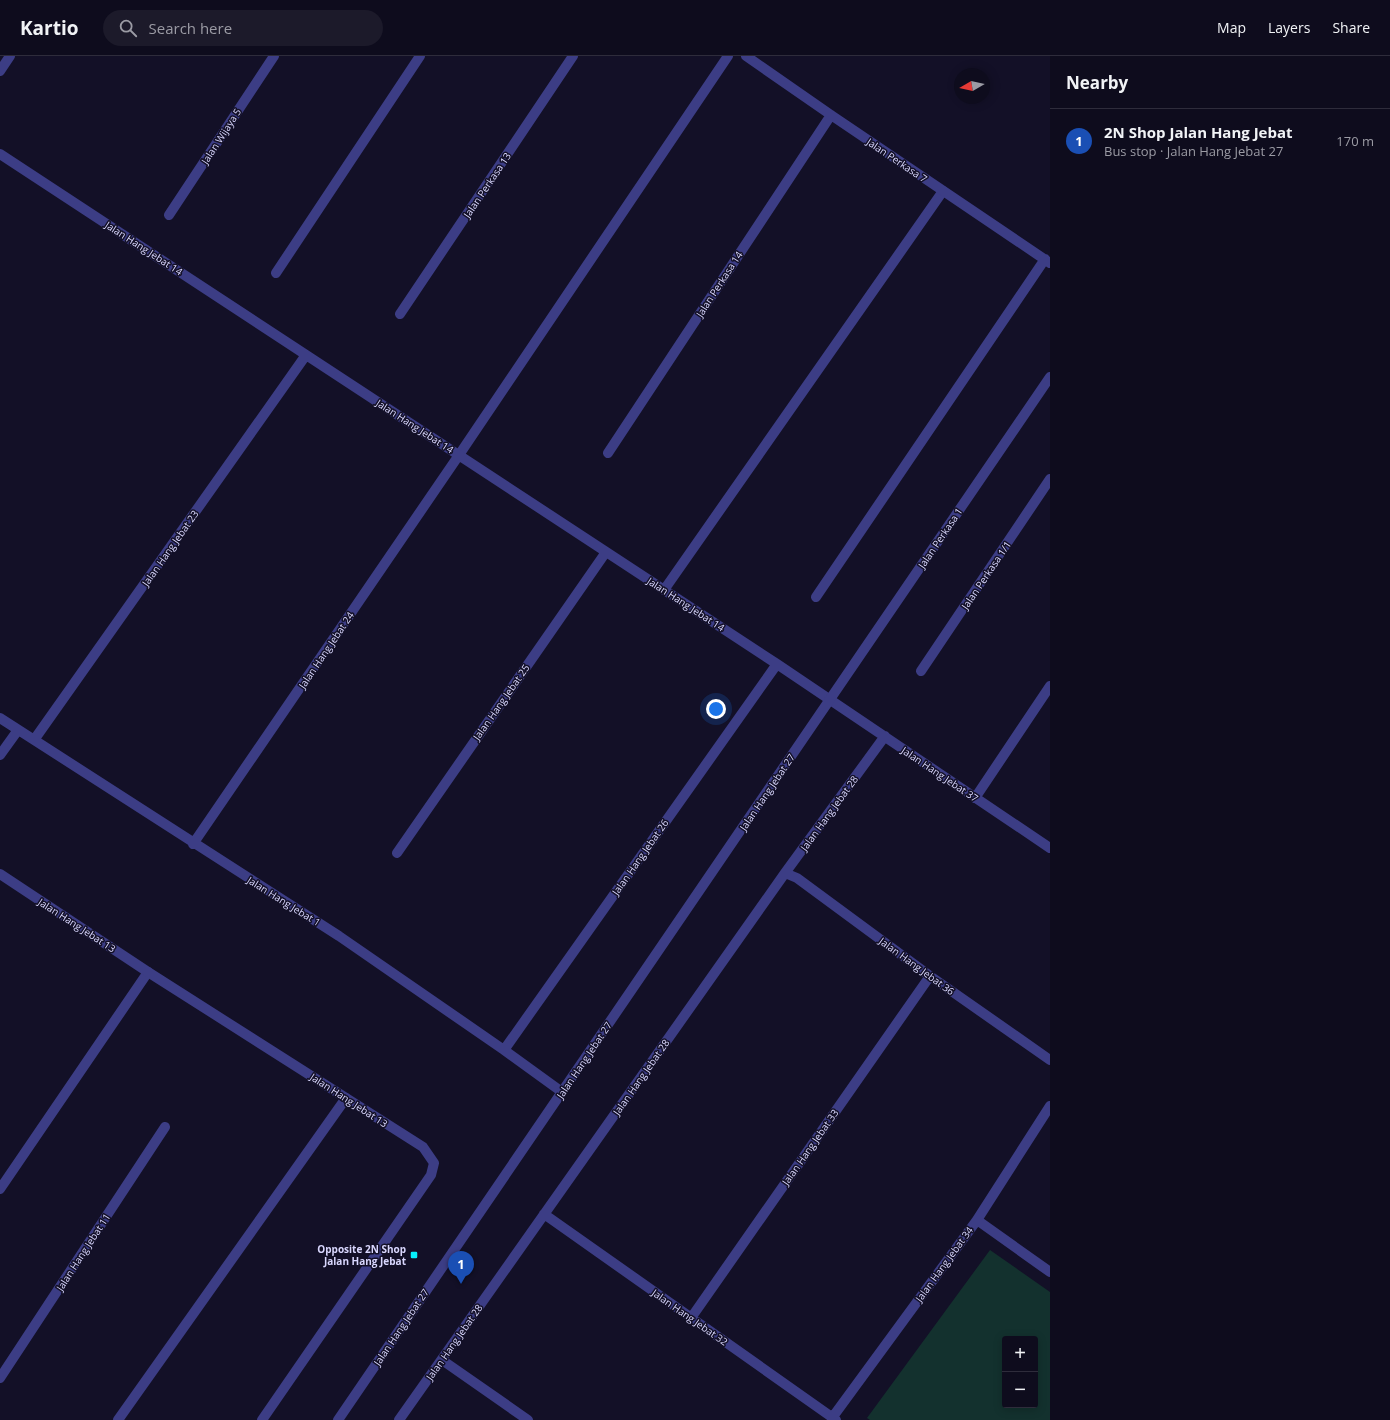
<!DOCTYPE html>
<meta charset="utf-8">
<style>
:root{--surface:#0e0c1d;--page:#1c1a2a;--text:#f1f3f6;--muted:#9b9ba4;--line:#2e2c3b;--accent:#06f0fb}
body{margin:0;font-family:"Open Sans",sans-serif;background:var(--page);color:var(--text)}
.controls{position:absolute;right:12px;bottom:12px;display:grid;overflow:hidden;border-radius:4px;box-shadow:0 2px 10px #0003}
.controls button{width:36px;height:36px;display:grid;place-items:center;padding:0;border:0;border-bottom:1px solid var(--line);background:var(--surface);color:var(--text);font:20px sans-serif}
.compass{position:absolute;left:954px;top:12px;width:36px;height:36px;border-radius:50%;background:var(--surface);box-shadow:0 2px 10px #0003;rotate:261deg}
.you{position:absolute;left:716px;top:653px;width:14px;height:14px;margin:-10px;border:3px solid #fff;border-radius:50%;background:#1a73e8;box-shadow:0 0 0 6px #1a73e833}
.badge{display:grid;place-items:center;width:26px;height:26px;border-radius:50%;background:var(--accent);color:#fff;font-size:13px;font-weight:700}
.pin{position:absolute;translate:-50% -33px;filter:drop-shadow(0 1px 2px #0008)}
.pin::after{content:'';position:absolute;top:21px;width:14px;height:12px;background:inherit;clip-path:polygon(0 0,100% 0,50% 100%)}
.list{margin:0;padding:0;list-style:none}
h2{display:flex;justify-content:space-between;align-items:center;height:52px;margin:0;padding:0 16px;font-size:17px}
h2 small{font-size:13px;font-weight:400;color:var(--muted)}
.list li{display:grid;grid-template-columns:26px 1fr auto;gap:12px;align-items:center;box-sizing:border-box;height:64px;padding:0 16px;border-top:1px solid var(--line)}
.list b{display:block;font-size:15px;white-space:nowrap}
.list p{margin:0;font-size:13px;white-space:nowrap;color:var(--muted)}
.list em{font-size:13px;font-style:normal;color:var(--muted)}
.icon{flex:none;width:22px;height:22px;fill:none;stroke:currentColor;stroke-width:2;stroke-linecap:round;stroke-linejoin:round}
.map{position:relative;flex:none;width:1050px;height:1364px;overflow:hidden}
header{display:flex;align-items:center;gap:24px;box-sizing:border-box;height:56px;padding:0 20px;background:var(--surface);border-bottom:1px solid var(--line)}
header strong{font-size:19px}
nav{display:flex;gap:22px;margin-inline-start:auto;font-size:14px}
.search{width:280px;height:36px;background:var(--page);display:flex;align-items:center;gap:10px;box-sizing:border-box;padding:0 14px;border-radius:22px;color:var(--muted);font-size:15px}
main{display:flex}
aside{flex:1;background:var(--surface)}
.map>svg:first-child{display:block}
.green{fill:#13312e;fill-rule:evenodd}
.lines{fill:none;stroke-linecap:round;stroke-linejoin:round}
.service{stroke:#3c3d85;stroke-width:10}
.minor{stroke:#3c3d85;stroke-width:10}
.tertiary{stroke:#3c3d85;stroke-width:10}
.poi-dot{fill:#06f0fb;stroke:#131027;stroke-width:1.5}
.labels{text-anchor:middle;stroke-width:3;stroke-linejoin:round;paint-order:stroke}
.street-label{font-size:10px;fill:#d9d7fe;stroke:#131027}
.poi-label{font-size:10px;font-weight:bold;fill:#d9d7fe;stroke:#131027;text-anchor:end}
</style>
<header>
<strong>Kartio</strong>
<div class="search"><svg class="icon" aria-label="search" viewBox="0 0 24 24"><circle cx="10" cy="10" r="6"/><path d="M15 15l6 6"/></svg>Search here</div>
<nav><a>Map</a><a>Layers</a><a>Share</a></nav>
</header>
<main>
<div class="map">
<svg width="1050" height="1364" viewBox="0 0 1050 1364">
<rect width="100%" height="100%" fill="#131027"/>
<path class="green" d="M 990,1194 L 1050,1236 L 1050,1364 L 870,1364 L 867,1362 ZM 1005,1283 L 1035,1283 L 1035,1349 L 1005,1349 Z"/>
<g class="lines">
<path class="service" d="M 459,399 L 728,0
M 664,534 L 943,135
M 975,742 L 1050,630
M 0,1133 L 148,916
M 118,1364 L 346,1042"/>
<path class="minor" d="M 746,0 L 831,59 L 1050,207
M 0,15 L 10,0
M 0,98 L 777,608 L 1050,792
M 169,159 L 274,0
M 276,217 L 420,0
M 400,258 L 573,0
M 608,397 L 831,59
M 816,541 L 1045,203
M 921,615 L 1050,423
M 0,662 L 339,880 L 504,994 L 562,1036
M 34,684 L 306,299
M 0,699 L 18,674
M 193,788 L 459,399
M 397,797 L 606,496
M 785,817 L 797,822 L 930,920 L 1050,1004
M 0,818 L 148,916 L 423,1091 L 434,1107 L 431,1119 L 262,1364
M 504,994 L 777,608
M 544,1158 L 836,1364
M 977,1164 L 1050,1216
M 691,1262 L 930,920
M 442,1304 L 528,1364
M 0,1322 L 165,1071
M 832,1362 L 977,1164 L 1050,1050
M 399,1364 L 785,817 L 885,680"/>
<path class="tertiary" d="M 338,1364 L 1050,321"/>
</g>
<rect class="poi-dot" x="410" y="1195" width="8" height="8" rx="2"/>
<g class="labels">
<g class="street-label">
<text transform="translate(221 80) rotate(-57)" y="4">Jalan Wijaya 5</text>
<text transform="translate(897 104) rotate(34)" y="4">Jalan Perkasa 7</text>
<text transform="translate(487 129) rotate(-56)" y="4">Jalan Perkasa 13</text>
<text transform="translate(144 192) rotate(33)" y="4">Jalan Hang Jebat 14</text>
<text transform="translate(719 228) rotate(-57)" y="4">Jalan Perkasa 14</text>
<text transform="translate(415 370) rotate(33)" y="4">Jalan Hang Jebat 14</text>
<text transform="translate(940 482) rotate(-56)" y="4">Jalan Perkasa 1</text>
<text transform="translate(170 492) rotate(-55)" y="4">Jalan Hang Jebat 23</text>
<text transform="translate(986 519) rotate(-56)" y="4">Jalan Perkasa 1/1</text>
<text transform="translate(686 548) rotate(33)" y="4">Jalan Hang Jebat 14</text>
<text transform="translate(326 594) rotate(-56)" y="4">Jalan Hang Jebat 24</text>
<text transform="translate(501 646) rotate(-55)" y="4">Jalan Hang Jebat 25</text>
<text transform="translate(940 718) rotate(34)" y="4">Jalan Hang Jebat 37</text>
<text transform="translate(767 736) rotate(-56)" y="4">Jalan Hang Jebat 27</text>
<text transform="translate(829 757) rotate(-54)" y="4">Jalan Hang Jebat 28</text>
<text transform="translate(640 801) rotate(-55)" y="4">Jalan Hang Jebat 26</text>
<text transform="translate(284 845) rotate(32)" y="4">Jalan Hang Jebat 1</text>
<text transform="translate(77 869) rotate(33)" y="4">Jalan Hang Jebat 13</text>
<text transform="translate(917 910) rotate(36)" y="4">Jalan Hang Jebat 36</text>
<text transform="translate(584 1004) rotate(-56)" y="4">Jalan Hang Jebat 27</text>
<text transform="translate(641 1021) rotate(-55)" y="4">Jalan Hang Jebat 28</text>
<text transform="translate(349 1044) rotate(33)" y="4">Jalan Hang Jebat 13</text>
<text transform="translate(810 1091) rotate(-55)" y="4">Jalan Hang Jebat 33</text>
<text transform="translate(83 1196) rotate(-57)" y="4">Jalan Hang Jebat 11</text>
<text transform="translate(944 1208) rotate(-54)" y="4">Jalan Hang Jebat 34</text>
<text transform="translate(690 1261) rotate(35)" y="4">Jalan Hang Jebat 32</text>
<text transform="translate(401 1271) rotate(-56)" y="4">Jalan Hang Jebat 27</text>
<text transform="translate(454 1286) rotate(-55)" y="4">Jalan Hang Jebat 28</text>
</g>
<g class="poi-label">
<text x="406" y="1197">Opposite 2N Shop<tspan x="406" dy="12">Jalan Hang Jebat</tspan></text>
</g>
</g>
</svg>
<div class="controls">
<button>+</button>
<button>−</button>
</div>
<svg class="compass" viewBox="-18 -18 36 36"><path d="M0-13l5 13h-10z" fill="#e53935"/><path d="M0 13l5-13h-10z" fill="#9b9ba4"/></svg>
<div class="you"></div>
<div class="pin badge" style="left:461px;top:1228px;background:#1a4fb4">1</div>
</div>
<aside>
<h2>Nearby<small></small></h2>
<ul class="list">
<li><span class="badge" style="background:#1a4fb4">1</span><div><b>2N Shop Jalan Hang Jebat</b><p>Bus stop · Jalan Hang Jebat 27</p></div><em>170 m</em></li>
</ul>
</aside>
</main>
